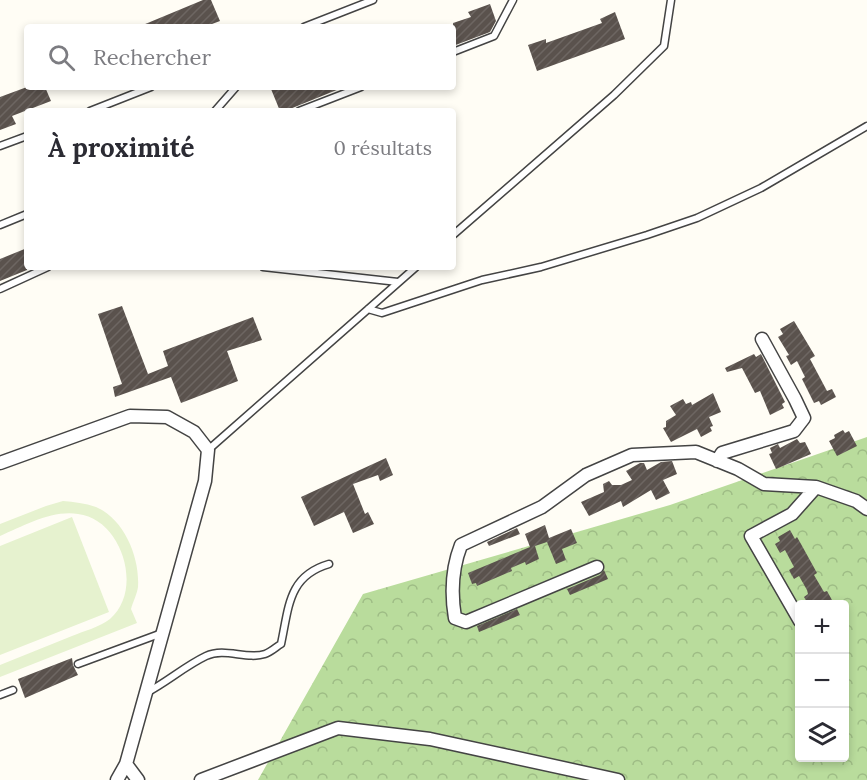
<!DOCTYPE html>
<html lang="fr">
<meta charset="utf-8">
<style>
:root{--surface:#fff;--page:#f7f7f7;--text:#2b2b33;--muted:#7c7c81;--line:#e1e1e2}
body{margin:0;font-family:Lora,serif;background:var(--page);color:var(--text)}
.controls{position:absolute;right:18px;bottom:18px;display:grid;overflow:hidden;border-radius:6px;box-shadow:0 3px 9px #0003}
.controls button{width:54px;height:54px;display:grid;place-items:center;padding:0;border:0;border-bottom:2px solid var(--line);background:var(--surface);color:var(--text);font:30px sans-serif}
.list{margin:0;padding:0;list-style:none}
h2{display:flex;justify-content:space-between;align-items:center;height:78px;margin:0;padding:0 24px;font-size:26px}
h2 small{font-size:20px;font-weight:400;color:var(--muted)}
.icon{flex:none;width:33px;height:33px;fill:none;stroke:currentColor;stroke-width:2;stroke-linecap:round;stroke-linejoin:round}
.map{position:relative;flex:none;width:867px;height:780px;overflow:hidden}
.search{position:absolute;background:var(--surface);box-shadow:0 3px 9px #0003;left:24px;top:24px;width:432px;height:66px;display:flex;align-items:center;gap:15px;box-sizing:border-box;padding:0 21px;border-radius:6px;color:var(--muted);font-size:22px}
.panel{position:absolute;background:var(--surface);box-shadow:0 3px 9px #0003;left:24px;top:108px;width:432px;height:162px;border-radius:6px}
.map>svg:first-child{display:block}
.forest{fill:url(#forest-crowns);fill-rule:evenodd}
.pitch{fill:#e6f2cf}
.building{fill:url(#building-hatch)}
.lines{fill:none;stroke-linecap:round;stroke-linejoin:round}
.lane-casing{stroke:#444;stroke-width:9}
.street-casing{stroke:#444;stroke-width:15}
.lane{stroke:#fff;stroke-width:6}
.street{stroke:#fff;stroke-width:12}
</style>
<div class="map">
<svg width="867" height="780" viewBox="0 0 867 780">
<defs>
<pattern id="forest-crowns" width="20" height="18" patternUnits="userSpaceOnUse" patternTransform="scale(1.5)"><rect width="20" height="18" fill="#b9dc9c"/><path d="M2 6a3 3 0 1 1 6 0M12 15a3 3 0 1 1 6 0" fill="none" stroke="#9ebc85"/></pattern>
<pattern id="building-hatch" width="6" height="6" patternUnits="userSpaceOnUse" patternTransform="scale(1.5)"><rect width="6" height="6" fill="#5a524d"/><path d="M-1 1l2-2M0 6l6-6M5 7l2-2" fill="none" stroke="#6d6662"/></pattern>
</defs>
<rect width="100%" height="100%" fill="#fffdf5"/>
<path class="forest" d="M 867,437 L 867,780 L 258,780 L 363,594 L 670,505 ZM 800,604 L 844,604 L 844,758 L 800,758 Z"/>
<path class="pitch" d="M 63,501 C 74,502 85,503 96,507 C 124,519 140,557 138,587 C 137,594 133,602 131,609 L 137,623 L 0,677 L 0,665 C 24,655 48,646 72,636 C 84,631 100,627 110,619 C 144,590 122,519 78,514 C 51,510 24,526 0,536 L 0,524 L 46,506 Z
M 72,517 L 109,612 L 0,655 L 0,546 Z"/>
<path class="building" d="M 203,0 L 211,0 L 220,21 L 204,27 L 138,27 Z
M 490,4 L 496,21 L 490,32 L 453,46 L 453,23 L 471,17 L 468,12 Z
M 615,12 L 625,39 L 537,71 L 528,45 L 546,39 L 546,43 L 602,23 L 600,19 Z
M 27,87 L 45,87 L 51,101 L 12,116 L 16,124 L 0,130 L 0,97 Z
M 277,87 L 344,87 L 285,111 L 280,111 L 271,89 Z
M 27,248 L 27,270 L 0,281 L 0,259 Z
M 122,306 L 148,374 L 168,366 L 163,351 L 253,317 L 262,340 L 227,351 L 238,381 L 181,403 L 171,377 L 115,397 L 113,387 L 122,384 L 98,314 Z
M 794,321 L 815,356 L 810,359 L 827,391 L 832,389 L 836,397 L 821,405 L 819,401 L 814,403 L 802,379 L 805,377 L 797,361 L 791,365 L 786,356 L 789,355 L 778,337 L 783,334 L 780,329 Z
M 754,354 L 756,357 L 761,354 L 785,402 L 782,404 L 784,408 L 770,415 L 760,391 L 755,393 L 742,368 L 727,372 L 725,368 Z
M 713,393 L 721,412 L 709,417 L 713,426 L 710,427 L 712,431 L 701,437 L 697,429 L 671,442 L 663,428 L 666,427 L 666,421 L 676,415 L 670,406 L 683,399 L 686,404 L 691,402 L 692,405 Z
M 843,430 L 845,433 L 849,431 L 857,446 L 837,456 L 829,441 L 835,438 L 834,435 Z
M 797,439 L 800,443 L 805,442 L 811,454 L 776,469 L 769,454 L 772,453 L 770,448 L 778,444 L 780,448 Z
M 386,458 L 393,475 L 380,481 L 378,475 L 353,484 L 365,514 L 368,512 L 374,524 L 353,533 L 344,512 L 314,526 L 301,497 Z
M 672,461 L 677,474 L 663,480 L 670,493 L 656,500 L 651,490 L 623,507 L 621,501 L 589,516 L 581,502 L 604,492 L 603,484 L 609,481 L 612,485 L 621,485 L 632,480 L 626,471 L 640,463 L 644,463 L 647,470 L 661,462 Z
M 545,525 L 549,538 L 571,529 L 577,543 L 562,549 L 566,560 L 556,564 L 547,542 L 535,546 L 539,559 L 526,565 L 525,562 L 511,568 L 512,571 L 477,586 L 476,583 L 472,584 L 468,573 L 530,547 L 525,534 Z
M 517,528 L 520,534 L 489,546 L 487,542 Z
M 790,530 L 795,539 L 797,537 L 801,544 L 817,573 L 814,575 L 824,592 L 827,591 L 832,600 L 823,604 L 808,604 L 804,597 L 808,594 L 807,590 L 799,576 L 794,579 L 789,570 L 794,567 L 785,550 L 780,553 L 775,544 L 780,541 L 778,537 Z
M 604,570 L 608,579 L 570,595 L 567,589 L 600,575 Z
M 517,609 L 520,615 L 479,632 L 477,626 Z
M 72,658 L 73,665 L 78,675 L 25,698 L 18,679 Z"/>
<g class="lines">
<g class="lane-casing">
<path id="lane" d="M 304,27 L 373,0
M 453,52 L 494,36 L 513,0
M 90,111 L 151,87
M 215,111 L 236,87
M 299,111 L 361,87
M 0,146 L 27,136
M 0,225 L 27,214
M 453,235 L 614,95 L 664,46 L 671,0
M 263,267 L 398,282
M 0,289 L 48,267
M 368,309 L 382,313 L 482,280 L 541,267 L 647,235 L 697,218 L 761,188 L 867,126
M 208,450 L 416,267
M 78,664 L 162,633
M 146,693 C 167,682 185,666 206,656 C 225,647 246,660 265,654 C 271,652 276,647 281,644 C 289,607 288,576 329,564
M 0,695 L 13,690"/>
</g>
<g class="street-casing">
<path id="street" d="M 717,461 L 722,453 L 794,431 L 804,418 L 795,399 L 762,339
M 0,463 L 130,416 L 167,417 L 194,432 L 208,450 L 205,481 L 126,764 L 117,780
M 597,567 L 466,622 L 455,618 C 451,594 452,568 461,545 L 542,507 L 586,475 L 632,455 L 696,452 L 738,469 L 764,484 L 816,487 L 856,501 L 867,509
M 800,621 L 751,536 L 792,514 L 816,487
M 126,764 L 138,780
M 201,780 L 338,728 L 430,739 L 618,780"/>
</g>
<use href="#lane" class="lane"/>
<use href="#street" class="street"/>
</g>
</svg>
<div class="controls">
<button>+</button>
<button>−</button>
<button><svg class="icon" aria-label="layers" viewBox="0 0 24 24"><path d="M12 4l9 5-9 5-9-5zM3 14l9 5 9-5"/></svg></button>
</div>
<div class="search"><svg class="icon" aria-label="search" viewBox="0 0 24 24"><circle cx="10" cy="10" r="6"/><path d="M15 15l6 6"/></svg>Rechercher</div>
<section class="panel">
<h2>À proximité<small>0 résultats</small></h2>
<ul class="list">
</ul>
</section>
</div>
